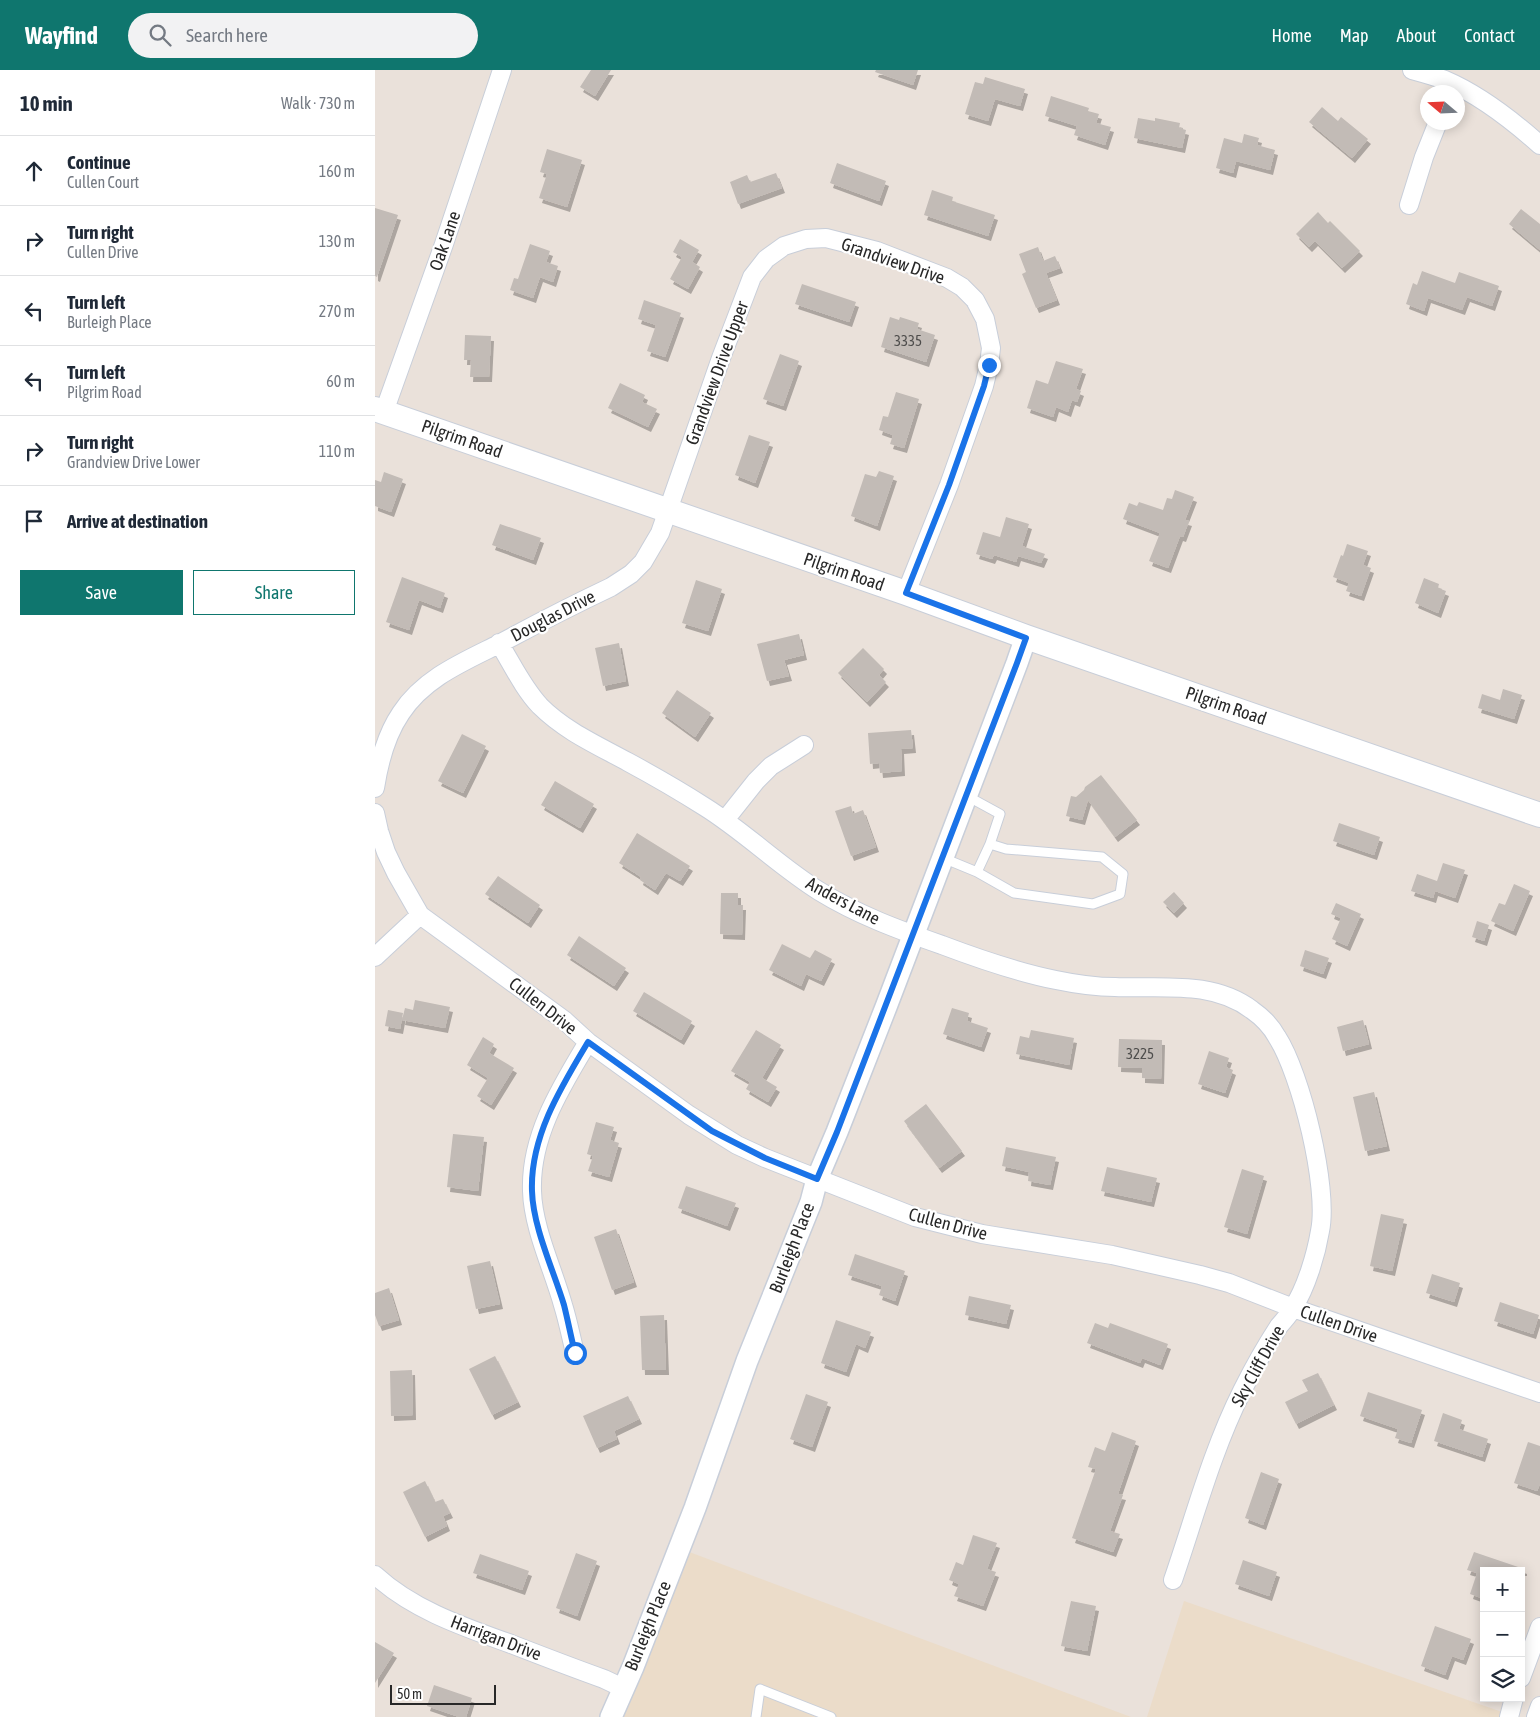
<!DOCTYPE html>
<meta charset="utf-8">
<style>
:root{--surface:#fff;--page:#f2f2f3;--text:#1f2937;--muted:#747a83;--line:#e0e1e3;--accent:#0f766e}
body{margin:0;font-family:"Asap Condensed",sans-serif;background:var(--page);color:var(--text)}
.controls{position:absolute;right:15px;bottom:15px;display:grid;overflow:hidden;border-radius:0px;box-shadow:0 2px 12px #0003}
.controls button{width:45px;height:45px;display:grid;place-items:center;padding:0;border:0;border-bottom:1px solid var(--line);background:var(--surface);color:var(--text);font:25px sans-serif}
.compass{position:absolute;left:1045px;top:15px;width:45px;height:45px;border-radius:50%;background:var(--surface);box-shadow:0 2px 12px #0003;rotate:289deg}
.scale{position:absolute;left:15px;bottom:12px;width:106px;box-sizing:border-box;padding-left:5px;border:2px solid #282828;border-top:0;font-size:14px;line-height:18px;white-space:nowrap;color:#282828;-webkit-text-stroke:4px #fff;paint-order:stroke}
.stop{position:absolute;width:15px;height:15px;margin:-11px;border:4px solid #1a73e8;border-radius:50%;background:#fff}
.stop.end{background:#1a73e8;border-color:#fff;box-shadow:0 1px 5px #0008}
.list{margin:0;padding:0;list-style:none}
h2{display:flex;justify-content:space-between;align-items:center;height:65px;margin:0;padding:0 20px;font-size:21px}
h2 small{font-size:16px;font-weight:400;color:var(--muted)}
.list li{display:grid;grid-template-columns:32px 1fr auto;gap:15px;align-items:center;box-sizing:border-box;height:70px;padding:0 20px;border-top:1px solid var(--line)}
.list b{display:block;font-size:19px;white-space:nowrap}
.list p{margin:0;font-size:16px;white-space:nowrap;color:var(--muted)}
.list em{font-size:16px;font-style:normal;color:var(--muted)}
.actions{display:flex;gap:10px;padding:15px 20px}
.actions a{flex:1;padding:11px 0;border:1px solid var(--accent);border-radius:0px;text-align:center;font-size:18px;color:var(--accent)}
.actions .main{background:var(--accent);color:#fff}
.icon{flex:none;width:28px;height:28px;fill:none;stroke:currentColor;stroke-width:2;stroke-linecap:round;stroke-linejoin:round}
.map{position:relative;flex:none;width:1165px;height:1647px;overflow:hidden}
header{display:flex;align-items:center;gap:30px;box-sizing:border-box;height:70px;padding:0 25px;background:var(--accent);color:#fff}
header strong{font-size:24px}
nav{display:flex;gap:28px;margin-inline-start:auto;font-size:18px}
.search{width:350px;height:45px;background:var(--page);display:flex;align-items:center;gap:12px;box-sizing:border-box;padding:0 18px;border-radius:28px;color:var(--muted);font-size:19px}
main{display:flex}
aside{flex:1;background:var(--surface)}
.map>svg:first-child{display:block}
.education{fill:#ebdcc9}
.building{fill:#c2bbb6;filter:url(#shadow)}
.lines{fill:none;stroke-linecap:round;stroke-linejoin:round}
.service-casing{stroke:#c8ced9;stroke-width:11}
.minor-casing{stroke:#c8ced9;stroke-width:20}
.tertiary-casing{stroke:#c8ced9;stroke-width:24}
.secondary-casing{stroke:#c8ced9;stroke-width:26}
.service{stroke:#fff;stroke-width:9}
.minor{stroke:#fff;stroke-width:18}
.tertiary{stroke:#fff;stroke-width:21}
.secondary{stroke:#fff;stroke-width:24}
.route{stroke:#1a73e8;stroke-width:6}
.labels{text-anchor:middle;stroke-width:4.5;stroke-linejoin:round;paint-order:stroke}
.number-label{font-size:15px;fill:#4e4d4c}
.street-label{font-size:18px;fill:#282828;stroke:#fff}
</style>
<header>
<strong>Wayfind</strong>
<div class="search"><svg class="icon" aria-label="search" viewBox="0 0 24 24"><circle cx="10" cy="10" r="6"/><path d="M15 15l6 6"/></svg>Search here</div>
<nav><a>Home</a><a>Map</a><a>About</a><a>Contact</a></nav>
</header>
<main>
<aside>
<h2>10 min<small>Walk · 730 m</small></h2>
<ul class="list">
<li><svg class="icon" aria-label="ahead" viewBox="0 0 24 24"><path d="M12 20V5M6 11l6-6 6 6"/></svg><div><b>Continue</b><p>Cullen Court</p></div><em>160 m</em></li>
<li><svg class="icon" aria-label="right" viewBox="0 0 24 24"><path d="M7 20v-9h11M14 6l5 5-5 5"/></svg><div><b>Turn right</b><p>Cullen Drive</p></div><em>130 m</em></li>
<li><svg class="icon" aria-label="left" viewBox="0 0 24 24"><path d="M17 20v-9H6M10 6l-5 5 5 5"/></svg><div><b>Turn left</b><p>Burleigh Place</p></div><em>270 m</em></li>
<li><svg class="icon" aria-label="left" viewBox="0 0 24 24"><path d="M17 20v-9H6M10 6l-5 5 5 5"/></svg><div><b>Turn left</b><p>Pilgrim Road</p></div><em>60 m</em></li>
<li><svg class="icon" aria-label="right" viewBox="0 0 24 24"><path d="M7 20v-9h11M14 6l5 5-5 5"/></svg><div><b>Turn right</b><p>Grandview Drive Lower</p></div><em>110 m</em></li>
<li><svg class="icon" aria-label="arrive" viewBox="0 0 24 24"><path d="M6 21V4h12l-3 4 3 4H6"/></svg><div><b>Arrive at destination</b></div></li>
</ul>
<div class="actions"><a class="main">Save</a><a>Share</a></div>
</aside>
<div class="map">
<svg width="1165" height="1647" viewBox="0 0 1165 1647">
<defs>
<filter id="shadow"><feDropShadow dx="3" dy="5" stdDeviation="0" flood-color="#0004"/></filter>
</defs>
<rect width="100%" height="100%" fill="#eae1da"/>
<path class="education" d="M 309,1480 L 756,1647 L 244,1647 Z
M 809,1531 L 1127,1642 L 1126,1647 L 772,1647 Z"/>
<path class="building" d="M 216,0 L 236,0 L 220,26 L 205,17 Z
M 501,0 L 543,0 L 538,15 L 500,2 Z
M 610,7 L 650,19 L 645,36 L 620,29 L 613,51 L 590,44 L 600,12 L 608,14 Z
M 676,26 L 714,38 L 713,41 L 724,44 L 721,53 L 736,57 L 730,75 L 699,65 L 702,56 L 670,46 Z
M 947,37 L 963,51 L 966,47 L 993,69 L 977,88 L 934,52 Z
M 763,48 L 780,51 L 780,48 L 805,53 L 804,58 L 811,60 L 807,78 L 759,68 Z
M 869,64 L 884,68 L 882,75 L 900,80 L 895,100 L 861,91 L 858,103 L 841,98 L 849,68 L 867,73 Z
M 172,79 L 207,90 L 192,137 L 164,128 L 172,104 L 165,102 Z
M 462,93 L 511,111 L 504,131 L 455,113 Z
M 401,103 L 407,118 L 363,134 L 355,112 L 372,105 L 375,112 Z
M 557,120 L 578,127 L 577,131 L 620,145 L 613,166 L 549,145 Z
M 0,138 L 23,145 L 2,207 L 0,206 Z
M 1146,139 L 1165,154 L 1165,180 L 1134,154 Z
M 943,142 L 953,153 L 955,151 L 985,181 L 967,198 L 940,171 L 934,177 L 921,164 Z
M 305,169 L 324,180 L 317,192 L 325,197 L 313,219 L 295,209 L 307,187 L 298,182 Z
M 155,174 L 175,181 L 171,192 L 183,196 L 178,212 L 165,207 L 158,228 L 135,220 L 139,208 L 143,209 Z
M 663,177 L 668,191 L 680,186 L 685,198 L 671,203 L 682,230 L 661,238 L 647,204 L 651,202 L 644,184 Z
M 1047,201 L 1080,213 L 1084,202 L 1124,216 L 1117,236 L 1092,227 L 1087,240 L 1053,228 L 1049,241 L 1031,234 L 1038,213 L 1042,215 Z
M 427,214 L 481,232 L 474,252 L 420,234 Z
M 269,230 L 306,243 L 290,287 L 272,281 L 281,255 L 263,249 Z
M 515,247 L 524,250 L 525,247 L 544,253 L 542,259 L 560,265 L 551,292 L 506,277 Z
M 90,265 L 116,266 L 114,307 L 95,307 L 96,290 L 89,290 Z
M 405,284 L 424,291 L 408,336 L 388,329 Z
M 681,291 L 708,299 L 701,319 L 706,321 L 702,332 L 697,330 L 693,342 L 681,337 L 678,347 L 652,338 L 661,310 L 673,314 Z
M 245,313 L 270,325 L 267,332 L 282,339 L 273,357 L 233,338 Z
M 521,322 L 544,329 L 529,378 L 515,374 L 518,365 L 504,360 L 508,346 L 513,347 Z
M 374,365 L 395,372 L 380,413 L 360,405 Z
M 504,401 L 519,406 L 502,456 L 476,446 L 490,404 L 501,407 Z
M 9,402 L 28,409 L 16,442 L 0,436 L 0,410 L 6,412 Z
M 800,420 L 819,427 L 810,450 L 814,451 L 808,467 L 805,466 L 793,498 L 774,491 L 785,463 L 748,449 L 754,433 L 762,436 L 764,432 L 788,440 L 792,428 L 797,429 Z
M 631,447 L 654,454 L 647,476 L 670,484 L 666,493 L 643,486 L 641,492 L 619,485 L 617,489 L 601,484 L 608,462 L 625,467 Z
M 125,454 L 166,468 L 158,490 L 117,475 Z
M 972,474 L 993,481 L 988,495 L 996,498 L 986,526 L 971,521 L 974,513 L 958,507 L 966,485 L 968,486 Z
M 27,507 L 70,523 L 65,538 L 44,530 L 34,560 L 11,552 Z
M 1049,508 L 1064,514 L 1063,518 L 1071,521 L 1063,543 L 1040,533 Z
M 321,510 L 347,519 L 333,561 L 307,553 Z
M 424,564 L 429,585 L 409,590 L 414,606 L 392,611 L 382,574 Z
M 244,573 L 251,611 L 228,616 L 220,578 Z
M 488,578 L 509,599 L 504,605 L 511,612 L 492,632 L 463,603 Z
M 1128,619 L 1147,625 L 1139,649 L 1103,638 L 1107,624 L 1125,630 Z
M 302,620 L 336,643 L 320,667 L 287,643 Z
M 536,660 L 538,678 L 526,679 L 527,701 L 505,703 L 504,693 L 495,694 L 493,663 Z
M 87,664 L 111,676 L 88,723 L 63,711 Z
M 726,705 L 762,750 L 740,767 L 713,730 L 707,750 L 691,746 L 696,726 L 701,727 L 709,720 L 710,717 Z
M 180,711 L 219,734 L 205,758 L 166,735 Z
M 476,736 L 478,744 L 488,740 L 501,777 L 476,786 L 460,741 Z
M 964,753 L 1005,767 L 999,785 L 958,771 Z
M 262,763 L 315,796 L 305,811 L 291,803 L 280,820 L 265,810 L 266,807 L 244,793 Z
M 1068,793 L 1090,800 L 1080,828 L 1060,821 L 1058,828 L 1036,821 L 1042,804 L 1062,811 Z
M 123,806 L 165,835 L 153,853 L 110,824 Z
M 1139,814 L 1155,821 L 1138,861 L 1116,851 L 1124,833 L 1130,835 Z
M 799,822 L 809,833 L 799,843 L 788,832 Z
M 346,823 L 363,823 L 363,835 L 368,835 L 367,865 L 345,864 Z
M 961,833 L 986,844 L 972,876 L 957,869 L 966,848 L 956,844 Z
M 1102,851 L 1114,855 L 1109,871 L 1097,867 Z
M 204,866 L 251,898 L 239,916 L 192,885 Z
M 407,874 L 435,888 L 440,880 L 457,889 L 446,911 L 431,904 L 426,916 L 394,900 Z
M 930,880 L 954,888 L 948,904 L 925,896 Z
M 269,922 L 317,951 L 306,970 L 258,941 Z
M 40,930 L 75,937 L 70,958 L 27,950 L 30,938 L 38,940 Z
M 577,938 L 594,943 L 592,951 L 613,958 L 606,977 L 568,964 Z
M 13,940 L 28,943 L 25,959 L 10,956 Z
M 988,950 L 994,974 L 968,981 L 962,957 Z
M 381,960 L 406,975 L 387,1008 L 402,1017 L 393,1032 L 371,1019 L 375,1012 L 356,1001 Z
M 656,960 L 699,968 L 694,995 L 641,984 L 645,966 L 654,968 Z
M 108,967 L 119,974 L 114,983 L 139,998 L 116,1035 L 102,1026 L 113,1008 L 92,995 Z
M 744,969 L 787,970 L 786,1009 L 767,1008 L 767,998 L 743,997 Z
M 834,981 L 854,988 L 851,997 L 858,1000 L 850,1023 L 823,1014 Z
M 999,1022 L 1012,1076 L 990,1081 L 978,1027 Z
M 551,1034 L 587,1081 L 564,1098 L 529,1051 Z
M 221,1052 L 239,1057 L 235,1070 L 244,1073 L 234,1107 L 213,1101 L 218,1086 L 212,1084 Z
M 78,1064 L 109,1067 L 103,1121 L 72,1117 Z
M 631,1077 L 681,1087 L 675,1115 L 653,1111 L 654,1102 L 627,1096 Z
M 732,1097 L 782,1108 L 776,1132 L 726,1121 Z
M 867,1099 L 889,1106 L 872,1164 L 849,1157 Z
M 311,1116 L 361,1133 L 352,1156 L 303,1138 Z
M 1006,1144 L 1029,1149 L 1017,1201 L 995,1196 Z
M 241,1159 L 259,1212 L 237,1220 L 219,1167 Z
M 480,1184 L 530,1201 L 520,1231 L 504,1225 L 507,1216 L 473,1205 Z
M 115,1191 L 125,1234 L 101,1239 L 92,1196 Z
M 1057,1204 L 1085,1213 L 1079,1232 L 1051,1223 Z
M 14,1218 L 24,1250 L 4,1256 L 0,1245 L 0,1223 Z
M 594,1226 L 636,1235 L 631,1254 L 590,1245 Z
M 1125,1232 L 1164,1245 L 1158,1264 L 1119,1251 Z
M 289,1245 L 291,1300 L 267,1300 L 265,1246 Z
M 461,1250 L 496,1262 L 490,1278 L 481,1274 L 471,1302 L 446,1293 Z
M 720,1253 L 733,1258 L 735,1253 L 793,1274 L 785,1295 L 767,1288 L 765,1293 L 712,1273 Z
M 120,1286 L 143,1332 L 117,1345 L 94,1299 Z
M 37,1300 L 38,1345 L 16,1346 L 15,1301 Z
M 943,1303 L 959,1335 L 921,1354 L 910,1332 L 933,1321 L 927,1310 Z
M 993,1322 L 1047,1340 L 1036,1373 L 1020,1368 L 1023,1359 L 985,1346 Z
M 431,1324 L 453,1332 L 437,1377 L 415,1369 Z
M 253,1326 L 264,1349 L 239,1361 L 242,1369 L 222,1378 L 208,1346 Z
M 1068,1343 L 1087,1350 L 1084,1359 L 1113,1369 L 1107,1387 L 1059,1371 Z
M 737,1362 L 761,1371 L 743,1424 L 748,1425 L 735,1461 L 745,1464 L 738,1482 L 697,1468 L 721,1399 L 713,1397 L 720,1377 L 730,1381 Z
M 1153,1372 L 1165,1376 L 1165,1414 L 1162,1421 L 1139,1413 Z
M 886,1402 L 904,1409 L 888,1455 L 870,1448 Z
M 50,1411 L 60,1432 L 68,1429 L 75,1443 L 68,1446 L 72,1456 L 50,1467 L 28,1422 Z
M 598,1465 L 622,1473 L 612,1499 L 621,1502 L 608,1536 L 579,1526 L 584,1514 L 574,1510 L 581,1492 L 588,1495 Z
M 1099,1482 L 1149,1499 L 1149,1501 L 1109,1501 L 1109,1529 L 1095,1524 L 1102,1503 L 1092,1500 Z
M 201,1483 L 222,1491 L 202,1546 L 181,1538 Z
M 105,1484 L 154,1501 L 147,1520 L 98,1503 Z
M 868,1490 L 902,1502 L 894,1526 L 860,1514 Z
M 696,1531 L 721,1536 L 712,1581 L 686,1576 Z
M 1060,1556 L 1096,1569 L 1088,1590 L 1077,1586 L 1070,1605 L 1046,1596 Z
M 0,1572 L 19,1583 L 0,1613 Z
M 59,1615 L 97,1628 L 91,1647 L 84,1647 L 52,1636 Z"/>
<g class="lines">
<g class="service-casing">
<path id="service" d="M 568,788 L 602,802 L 639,823 L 718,834 L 745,824 L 748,804 L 727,787 L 631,779 L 615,774 L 625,744 L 592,726
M 602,802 L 615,774
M 381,1647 L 385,1619 L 456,1647"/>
</g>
<g class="minor-casing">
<path id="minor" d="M 1037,0 C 1048,3 1059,6 1070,10 C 1105,25 1137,50 1165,75
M 1034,135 L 1049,87 L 1063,52
M 9,342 L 69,174 L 127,0
M 124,573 C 137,594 148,618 165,636 C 190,661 222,675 253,692 C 279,706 305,721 330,737 C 370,762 404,796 444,821 C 483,845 524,860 567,875 C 604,889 641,902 681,910 C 700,914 720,917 740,917 C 787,919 837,910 877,940 C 887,947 896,956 902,967 C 926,1004 954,1118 945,1161 C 941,1185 931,1218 918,1238 C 914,1245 909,1250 904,1256 C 891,1276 878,1299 867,1321 C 837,1381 820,1446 798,1510
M 0,718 C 4,692 11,665 26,643 C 49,608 88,592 124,574 C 161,554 198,535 236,517 L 256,504 L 268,492 L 285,463 L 346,288 L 377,207 L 391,189 L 409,176 L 431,169 L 451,168 L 502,181 L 572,208 L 587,217 L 600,230 L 610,249 L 616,278 L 614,295 L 609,316 L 574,415 L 531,523
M 0,743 L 4,761 L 11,782 L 21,803 L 45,845 L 189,950 L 213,972 L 314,1045 L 362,1075 L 390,1088 L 540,1147 L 607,1164 L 737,1185 L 825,1205 L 854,1213 L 918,1238 L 1165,1323
M 350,750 L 381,711 L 396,696 L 429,675
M 0,887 L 45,845
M 200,1283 C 196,1267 193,1251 188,1235 C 178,1199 158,1158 157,1121 C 155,1066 186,1017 213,972
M 0,1505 C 38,1540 89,1557 136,1574 C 167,1586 198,1598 229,1609 L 248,1618
M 1146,1608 L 1165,1557
M 1134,1647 L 1139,1628
M 1161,1647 L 1165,1636"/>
</g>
<g class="tertiary-casing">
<path id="tertiary" d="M 236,1647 L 258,1597 L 320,1438 L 372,1291 L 436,1132 L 442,1109 L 462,1062 L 511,937 L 642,593 L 651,567"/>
</g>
<g class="secondary-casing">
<path id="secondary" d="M 0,339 L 531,523 L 651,567 L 1165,745"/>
</g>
<use href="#service" class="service"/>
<use href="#minor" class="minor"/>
<use href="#tertiary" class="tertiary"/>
<use href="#secondary" class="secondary"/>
</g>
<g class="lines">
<path class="route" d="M 200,1283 C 196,1267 193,1251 189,1235 C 178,1199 158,1157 157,1121 C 155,1067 186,1017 213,972 L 337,1061 L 390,1088 L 442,1109 L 462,1062 L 642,593 L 651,568 L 531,523 L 574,415 L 609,316 L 614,295"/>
</g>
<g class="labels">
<g class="number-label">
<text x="533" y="276">3335</text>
<text x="765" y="989">3225</text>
</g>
<g class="street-label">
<text transform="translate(70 171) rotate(-71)" y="6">Oak Lane</text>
<text transform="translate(518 191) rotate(19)" y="6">Grandview Drive</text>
<text transform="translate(342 303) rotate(-70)" y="6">Grandview Drive Upper</text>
<text transform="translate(87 369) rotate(19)" y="6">Pilgrim Road</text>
<text transform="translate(469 502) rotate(19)" y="6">Pilgrim Road</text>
<text transform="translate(178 546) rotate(-27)" y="6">Douglas Drive</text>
<text transform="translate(851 636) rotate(19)" y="6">Pilgrim Road</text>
<text transform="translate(468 831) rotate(28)" y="6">Anders Lane</text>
<text transform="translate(168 936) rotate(38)" y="6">Cullen Drive</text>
<text transform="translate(573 1154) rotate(15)" y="6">Cullen Drive</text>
<text transform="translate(417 1178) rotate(-69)" y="6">Burleigh Place</text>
<text transform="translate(964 1254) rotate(19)" y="6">Cullen Drive</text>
<text transform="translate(883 1296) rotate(-61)" y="6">Sky Cliff Drive</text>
<text transform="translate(273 1556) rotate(-68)" y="6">Burleigh Place</text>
<text transform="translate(121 1568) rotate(21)" y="6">Harrigan Drive</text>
</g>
</g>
</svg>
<div class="controls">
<button>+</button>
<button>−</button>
<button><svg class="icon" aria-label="layers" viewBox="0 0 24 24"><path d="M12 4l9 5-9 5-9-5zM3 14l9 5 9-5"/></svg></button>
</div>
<svg class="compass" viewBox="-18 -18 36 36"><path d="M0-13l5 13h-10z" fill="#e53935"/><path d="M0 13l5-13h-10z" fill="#747a83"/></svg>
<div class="scale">50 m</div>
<div class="stop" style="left:200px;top:1283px"></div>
<div class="stop end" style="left:614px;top:295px"></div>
</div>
</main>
